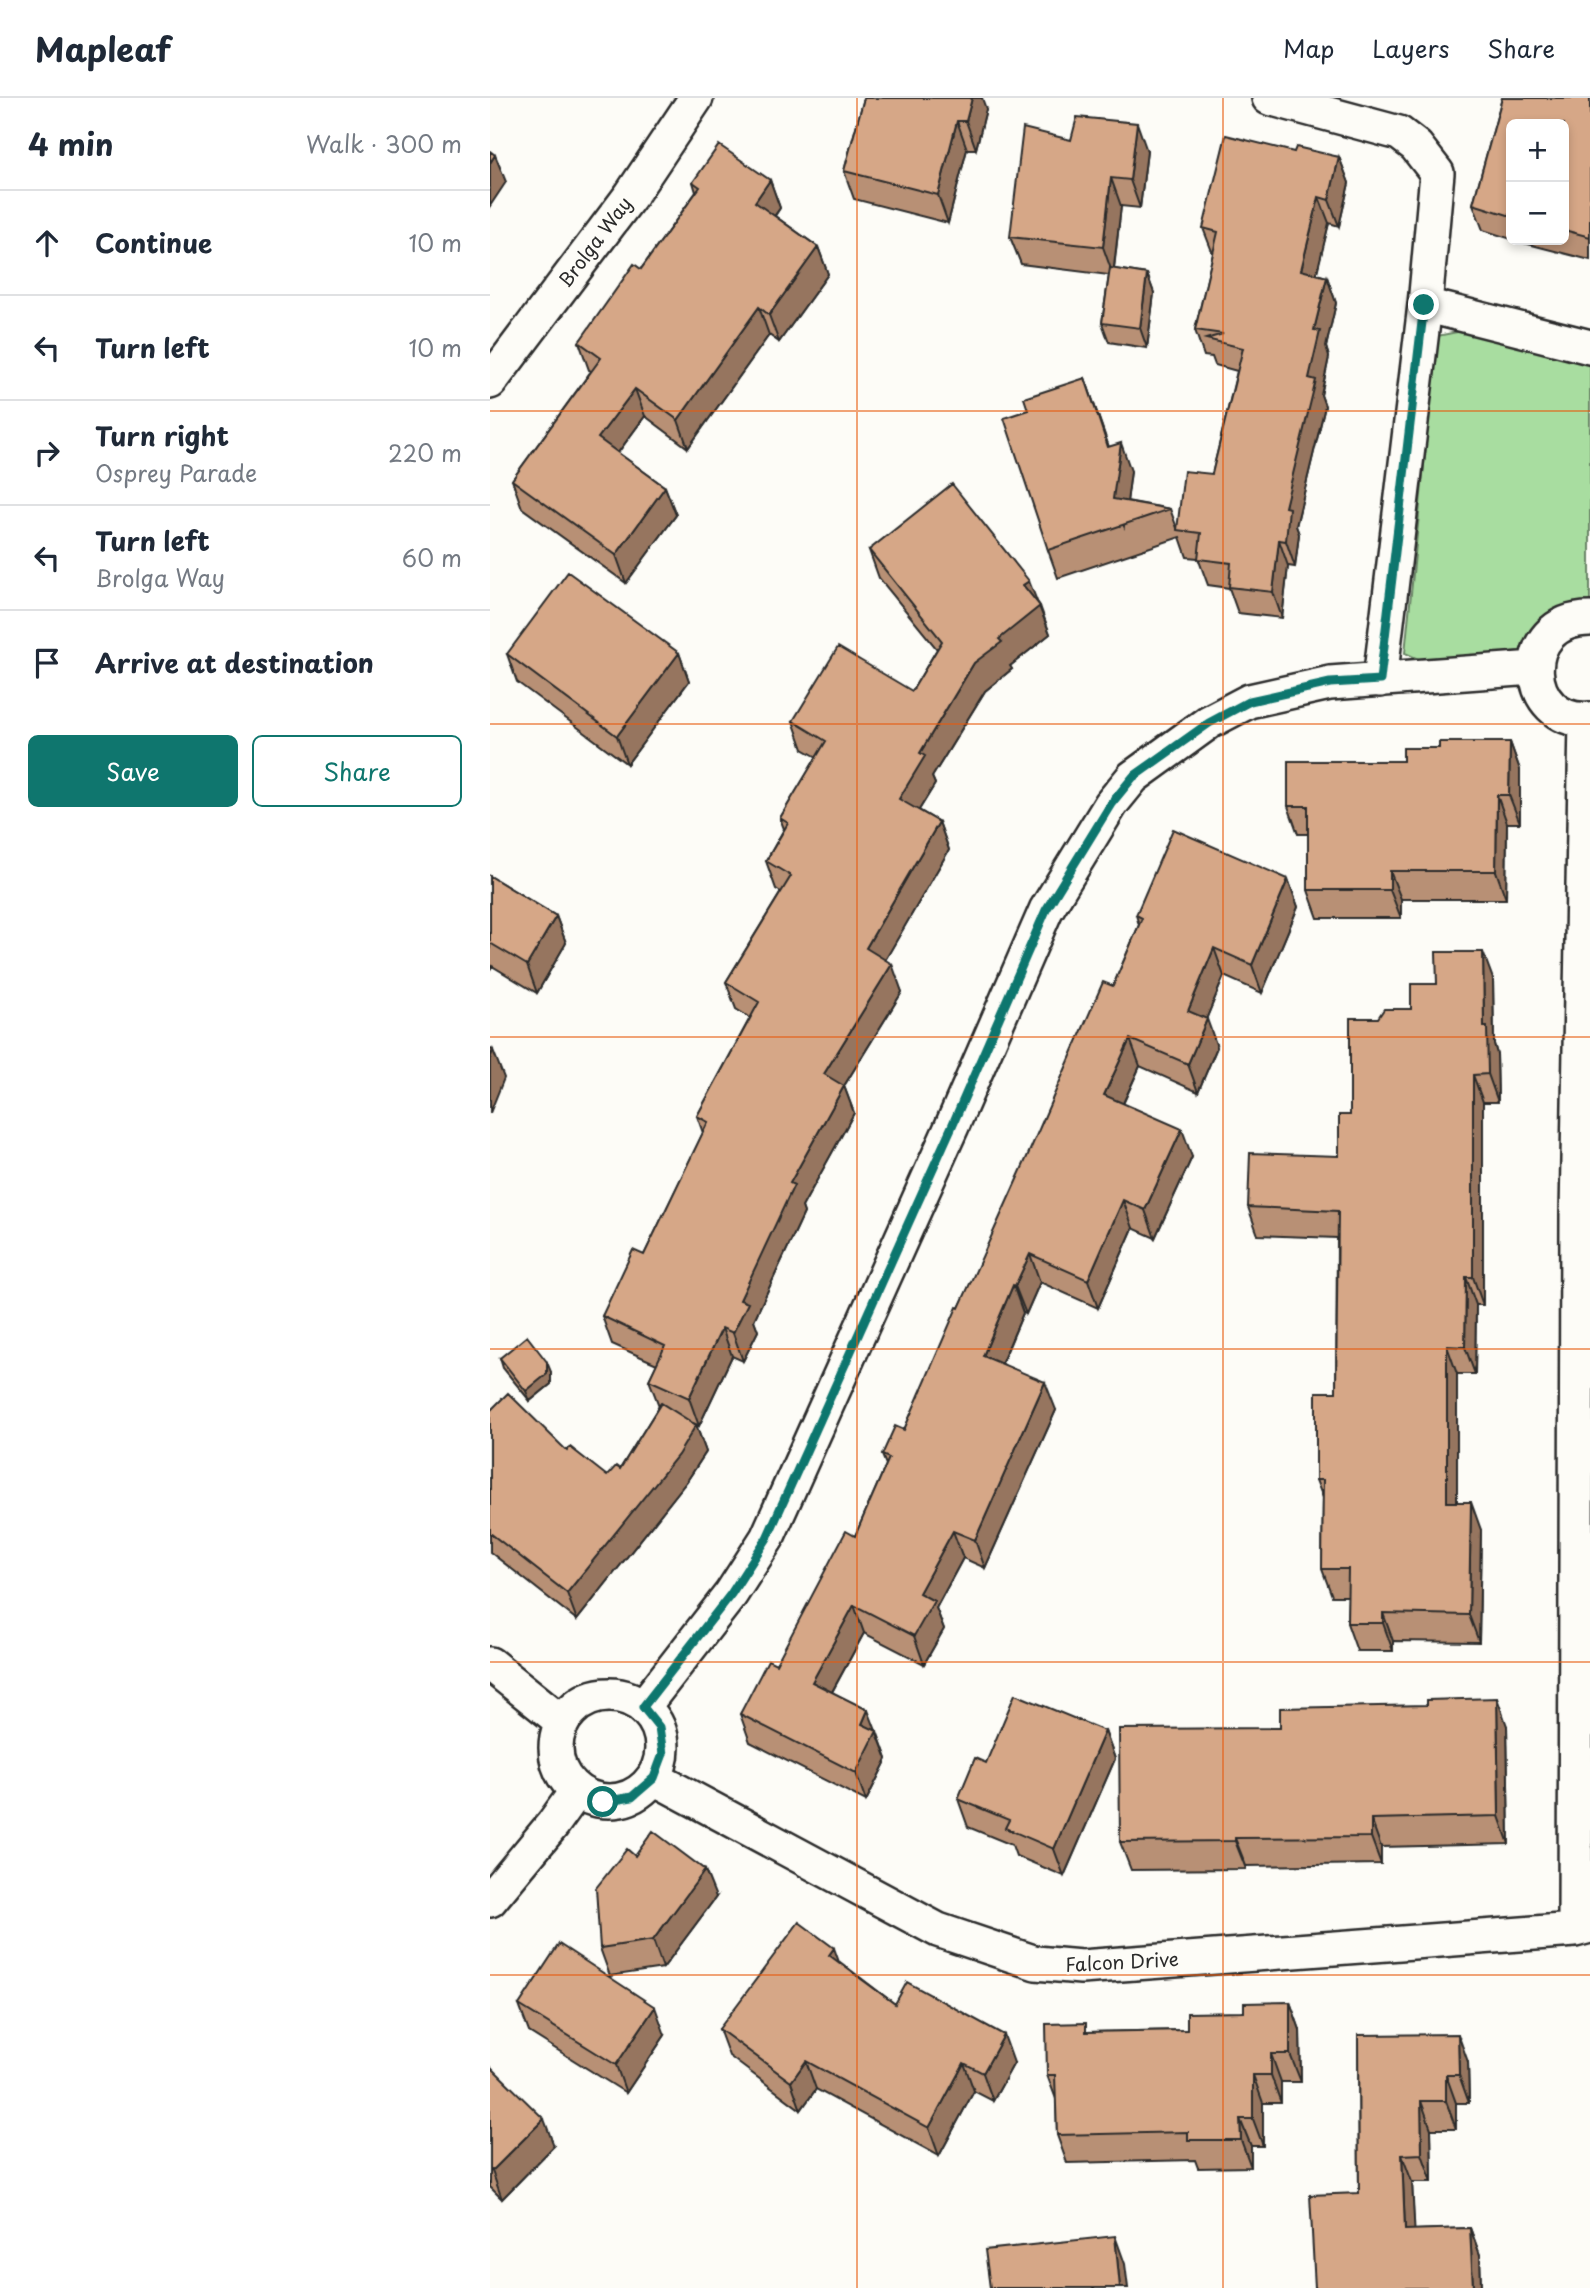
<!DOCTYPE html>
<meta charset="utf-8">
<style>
:root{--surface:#fff;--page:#f6f6f7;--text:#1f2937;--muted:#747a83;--line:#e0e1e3;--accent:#0f766e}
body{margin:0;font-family:"Playpen Sans",sans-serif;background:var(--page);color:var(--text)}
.controls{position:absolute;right:21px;top:21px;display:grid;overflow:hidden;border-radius:10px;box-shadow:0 4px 10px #0003}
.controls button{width:63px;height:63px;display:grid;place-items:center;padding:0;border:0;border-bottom:2px solid var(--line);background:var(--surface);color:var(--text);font:35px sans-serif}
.stop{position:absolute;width:21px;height:21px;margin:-16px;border:5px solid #0f766e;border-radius:50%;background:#fff}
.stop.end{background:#0f766e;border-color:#fff;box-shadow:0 2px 7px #0008}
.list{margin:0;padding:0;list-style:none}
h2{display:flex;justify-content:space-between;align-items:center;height:91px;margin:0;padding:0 28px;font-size:30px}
h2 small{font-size:23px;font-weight:400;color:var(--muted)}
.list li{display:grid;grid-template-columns:46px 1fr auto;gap:21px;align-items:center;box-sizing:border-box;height:105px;padding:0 28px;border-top:2px solid var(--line)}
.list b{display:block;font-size:26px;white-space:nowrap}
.list p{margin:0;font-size:23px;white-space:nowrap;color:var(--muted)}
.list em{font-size:23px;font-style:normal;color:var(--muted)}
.actions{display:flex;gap:14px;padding:21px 28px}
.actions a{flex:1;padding:16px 0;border:2px solid var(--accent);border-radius:10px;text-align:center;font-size:24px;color:var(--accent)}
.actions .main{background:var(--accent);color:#fff}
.icon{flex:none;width:38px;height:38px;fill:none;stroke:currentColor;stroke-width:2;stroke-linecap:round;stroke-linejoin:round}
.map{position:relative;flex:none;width:1100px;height:2190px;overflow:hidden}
header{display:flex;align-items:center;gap:42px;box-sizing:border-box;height:98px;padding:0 35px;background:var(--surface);border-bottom:2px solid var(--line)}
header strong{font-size:33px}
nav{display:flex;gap:38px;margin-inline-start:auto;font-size:24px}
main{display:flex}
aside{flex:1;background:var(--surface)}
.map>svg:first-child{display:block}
.green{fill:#a8dda0;stroke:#6a8466;stroke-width:2}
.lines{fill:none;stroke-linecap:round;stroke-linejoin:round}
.minor-casing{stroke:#2b2b2b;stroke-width:38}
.minor{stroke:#fdfcf7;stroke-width:33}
.wall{fill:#b89074;stroke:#2b2b2b;stroke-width:2}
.shaded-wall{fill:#96755e;stroke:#2b2b2b;stroke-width:2}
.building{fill:#d6a787;stroke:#2b2b2b;stroke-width:2}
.route{stroke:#0f766e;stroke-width:9}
.grid{fill:none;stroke:#e8590c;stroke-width:2;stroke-opacity:0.55}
.labels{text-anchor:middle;stroke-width:5;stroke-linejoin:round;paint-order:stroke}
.street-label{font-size:19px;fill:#2b2b2b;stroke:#fdfcf7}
</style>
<header>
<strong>Mapleaf</strong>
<nav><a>Map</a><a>Layers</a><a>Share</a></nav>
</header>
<main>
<aside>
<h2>4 min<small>Walk · 300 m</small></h2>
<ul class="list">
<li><svg class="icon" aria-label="ahead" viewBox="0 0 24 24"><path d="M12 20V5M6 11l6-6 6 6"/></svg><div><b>Continue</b></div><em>10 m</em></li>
<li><svg class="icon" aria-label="left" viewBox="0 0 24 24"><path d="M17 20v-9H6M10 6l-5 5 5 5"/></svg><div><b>Turn left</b></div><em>10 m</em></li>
<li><svg class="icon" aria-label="right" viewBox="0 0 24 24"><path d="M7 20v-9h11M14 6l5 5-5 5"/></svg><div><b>Turn right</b><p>Osprey Parade</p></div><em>220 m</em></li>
<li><svg class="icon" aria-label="left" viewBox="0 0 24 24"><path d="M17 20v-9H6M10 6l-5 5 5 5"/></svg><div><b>Turn left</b><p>Brolga Way</p></div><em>60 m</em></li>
<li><svg class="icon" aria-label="arrive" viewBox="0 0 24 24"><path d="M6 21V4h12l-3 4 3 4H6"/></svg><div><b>Arrive at destination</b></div></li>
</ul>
<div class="actions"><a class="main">Save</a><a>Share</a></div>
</aside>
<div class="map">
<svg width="1100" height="2190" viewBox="0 0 1100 2190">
<rect width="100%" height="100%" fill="#fdfcf7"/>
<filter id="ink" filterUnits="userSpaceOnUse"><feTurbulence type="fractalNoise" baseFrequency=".0143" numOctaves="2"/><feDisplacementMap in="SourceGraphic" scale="14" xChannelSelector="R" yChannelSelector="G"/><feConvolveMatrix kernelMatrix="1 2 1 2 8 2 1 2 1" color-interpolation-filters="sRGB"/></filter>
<g filter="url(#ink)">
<path class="green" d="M 972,233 L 1100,267 L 1100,506 L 1036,552 L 937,565 L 915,555 L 947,238 Z"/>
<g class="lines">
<g class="minor-casing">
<path id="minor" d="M 779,0 L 909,35 L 926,48 L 947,75 L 935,207 L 890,582
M 935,207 L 1100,249
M 0,284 L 141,97 L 206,0
M 1100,521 C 1024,521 1033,628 1100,621
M 0,1566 L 71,1623
M66 1650a53 53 0 1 1 106 0a53 53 0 1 1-106 0Z
M 153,1609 L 241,1496 L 277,1440 L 462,1028 L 556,812 L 621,706 L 643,679 L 719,624 L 759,603 L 840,585 L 1045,570
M 164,1680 L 448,1832 L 546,1865 L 591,1869 L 1085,1832 L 1100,1828
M 0,1802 L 63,1726 L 86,1694
M 1085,1832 L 1087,1116 L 1096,622"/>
</g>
<use href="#minor" class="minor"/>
</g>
<path class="wall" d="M 374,0 L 496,11 L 486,51 L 477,51 L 458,125 L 364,101 L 354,73 Z
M 1012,0 L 1100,0 L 1100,162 L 1022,142 L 1074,142 L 1074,26 L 1021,26 L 1021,141 L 993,132 L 983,106 Z
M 581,42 L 657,53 L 650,110 L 631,108 L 624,171 L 657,176 L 664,195 L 657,250 L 619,244 L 612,225 L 619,177 L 531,166 L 520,139 Z
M 804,54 L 849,59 L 859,85 L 849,128 L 839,125 L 826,176 L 837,179 L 846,205 L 836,249 L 839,259 L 831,297 L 835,308 L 806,428 L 809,436 L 805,469 L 798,468 L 792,520 L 748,515 L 739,490 L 718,487 L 708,460 L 697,459 L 690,439 L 568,480 L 558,452 L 538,312 L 595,280 L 619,349 L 641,373 L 637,403 L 680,411 L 687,430 L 722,376 L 747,273 L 725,267 L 722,259 L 714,258 L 705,232 L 723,156 L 713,130 Z
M 280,82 L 290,110 L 285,118 L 328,149 L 338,176 L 289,244 L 279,237 L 198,350 L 155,318 L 128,355 L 175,389 L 186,417 L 136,485 L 32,410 L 22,382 L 101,273 L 99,272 L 89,244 L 151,171 L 206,94 L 203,84 Z
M 379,452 L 548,505 L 550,508 L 560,536 L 520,568 L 522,571 L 495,593 L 442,679 L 445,686 L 429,712 L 449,724 L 459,752 L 395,862 L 412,894 L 354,988 L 364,1015 L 312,1109 L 314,1115 L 264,1222 L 268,1233 L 253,1263 L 242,1258 L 209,1328 L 203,1325 L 206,1327 L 216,1354 L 197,1383 L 87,1522 L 0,1454 L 0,1313 L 77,1353 L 117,1378 L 130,1371 L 169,1308 L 159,1282 L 167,1266 L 122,1246 L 112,1218 L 154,1157 L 213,1035 L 207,1018 L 260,920 L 246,911 L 236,884 L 291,794 L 286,791 L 276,763 L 294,731 L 290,720 L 327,659 L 313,651 L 303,623 L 422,593 L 447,551 L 389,480 Z
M 189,555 L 199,583 L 137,666 L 27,584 L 17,556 Z
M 1020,644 L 1030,672 L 1030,725 L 1017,725 L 1016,801 L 911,801 L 911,820 L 828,820 L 818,792 L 818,736 L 808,736 L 798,708 L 913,663 L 949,650 Z
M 0,778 L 66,818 L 76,845 L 47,895 L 2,868 L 0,872 Z
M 798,781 L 808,809 L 772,895 L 734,878 L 716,921 L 727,949 L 708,994 L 650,968 L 633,1006 L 702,1059 L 665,1140 L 643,1130 L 608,1210 L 550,1184 L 536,1216 L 533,1215 L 512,1265 L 566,1312 L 495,1470 L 473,1460 L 446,1510 L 454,1531 L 434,1566 L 374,1535 L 342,1594 L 387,1633 L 397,1661 L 376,1703 L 260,1644 L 250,1616 L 286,1566 L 365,1438 L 396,1367 L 392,1357 L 414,1332 L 469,1210 L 623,888 L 649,827 L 646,817 Z
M 1003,881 L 1004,946 L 1007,956 L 1008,1004 L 993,1004 L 993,1207 L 986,1207 L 985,1276 L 967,1276 L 967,1404 L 991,1432 L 989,1544 L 903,1543 L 903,1553 L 867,1553 L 857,1525 L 858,1498 L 842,1498 L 832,1471 L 833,1400 L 826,1382 L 846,1294 L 847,1140 L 768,1137 L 758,1109 L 849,1058 L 888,920 L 921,911 L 947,886 Z
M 10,1260 L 61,1274 L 61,1286 L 40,1303 L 13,1270 Z
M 1017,1628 L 1019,1746 L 891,1749 L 891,1766 L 756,1768 L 756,1771 L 641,1772 L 630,1744 Z
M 615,1633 L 625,1661 L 574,1778 L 526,1758 L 522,1747 L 478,1729 L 468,1701 L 496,1665 Z
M 226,1799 L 173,1870 L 120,1878 L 110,1850 Z
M 350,1864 L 405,1906 L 524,1965 L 503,2003 L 484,1993 L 449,2058 L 326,1991 L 311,2012 L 239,1958 L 229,1931 Z
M 800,1904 L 810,1932 L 811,1984 L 791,1984 L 791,2005 L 773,2005 L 773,2048 L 761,2048 L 761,2069 L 708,2070 L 705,2062 L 577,2065 L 567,2037 L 566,2001 L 557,1977 L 599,1934 L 697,1932 L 754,1914 Z
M 29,1907 L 175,1937 L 136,1995 L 39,1934 Z
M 868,1937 L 978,1964 L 979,2005 L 966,2005 L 966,2031 L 941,2031 L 942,2084 L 922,2084 L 924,2132 L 980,2130 L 990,2157 L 991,2190 L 869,2095 Z
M 0,1968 L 64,2048 L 12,2101 L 0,2089 Z"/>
<path class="shaded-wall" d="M 482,0 L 492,0 L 496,11 L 486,51 L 476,23 Z
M 467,23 L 477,51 L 458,125 L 448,97 Z
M 647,25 L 657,53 L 650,110 L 640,82 Z
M 5,57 L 16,84 L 0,108 L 0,65 Z
M 849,59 L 859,85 L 849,128 L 839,102 Z
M 621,80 L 631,108 L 623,177 L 613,149 Z
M 280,82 L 290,110 L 275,131 L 265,104 Z
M 829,99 L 839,125 L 821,199 L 811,172 Z
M 328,149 L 338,176 L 289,244 L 279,217 Z
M 657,176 L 664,195 L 657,250 L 650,230 Z
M 837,179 L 846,205 L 836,249 L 839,259 L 831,297 L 835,308 L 806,428 L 809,436 L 805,469 L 796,443 L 795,409 L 819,280 L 824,232 Z
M 269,209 L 279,237 L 198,350 L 188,322 Z
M 595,280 L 627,373 L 631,345 L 641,373 L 634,428 L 623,401 Z
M 145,291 L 155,318 L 118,368 L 108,340 Z
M 175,389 L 186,417 L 136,485 L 126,457 Z
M 789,442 L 798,468 L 792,520 L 783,494 Z
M 539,483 L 560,536 L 520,568 L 522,571 L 495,593 L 442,679 L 445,686 L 419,728 L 409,701 L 430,655 L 484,565 L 509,541 L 533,487 Z
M 189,555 L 199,583 L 137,666 L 127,638 Z
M 1020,644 L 1030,672 L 1030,725 L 1019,697 Z
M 1007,697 L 1017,725 L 1016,801 L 1006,773 Z
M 449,724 L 459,752 L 386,878 L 376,850 Z
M 900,773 L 911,801 L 911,820 L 900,792 Z
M 798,781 L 808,809 L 772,895 L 762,867 Z
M 66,818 L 76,845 L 47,895 L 37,867 Z
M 724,850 L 734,878 L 708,941 L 698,913 Z
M 993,854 L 1003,881 L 1004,946 L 1007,956 L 1008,1004 L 998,976 L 994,929 Z
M 402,866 L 412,894 L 344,1004 L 334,976 Z
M 717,921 L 727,949 L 708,994 L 698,966 Z
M 640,941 L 650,968 L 624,1025 L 614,997 Z
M 3,952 L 14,980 L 0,1015 L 0,961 Z
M 983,977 L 993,1004 L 993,1207 L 983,1179 Z
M 354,988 L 364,1015 L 312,1109 L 314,1115 L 264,1222 L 268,1233 L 253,1263 L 243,1235 L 250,1202 L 300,1085 Z
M 692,1031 L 702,1059 L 665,1140 L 655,1112 Z
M 633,1102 L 643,1130 L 608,1210 L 598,1182 Z
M 540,1156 L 550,1184 L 536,1216 L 525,1188 Z
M 976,1179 L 986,1207 L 985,1276 L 975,1249 Z
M 523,1187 L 533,1215 L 503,1285 L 493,1258 Z
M 232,1230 L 242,1258 L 209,1328 L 199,1300 Z
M 957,1248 L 967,1276 L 967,1432 L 957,1404 Z
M 57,1264 L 61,1274 L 61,1286 L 40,1303 L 36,1293 Z
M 555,1284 L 566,1312 L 495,1470 L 485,1442 Z
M 206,1327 L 216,1354 L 197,1383 L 87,1522 L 77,1495 Z
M 981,1404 L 991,1432 L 989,1544 L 979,1517 Z
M 463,1433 L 473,1460 L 446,1510 L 454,1531 L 434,1566 L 424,1538 L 429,1495 Z
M 364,1507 L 374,1535 L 332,1612 L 322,1584 Z
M 893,1515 L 903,1543 L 903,1553 L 893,1525 Z
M 1007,1600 L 1017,1628 L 1019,1746 L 1009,1718 Z
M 378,1612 L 397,1661 L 376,1703 L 366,1675 L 372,1626 Z
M 615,1633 L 625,1661 L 574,1778 L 564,1751 Z
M 881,1721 L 891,1749 L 891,1766 L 881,1739 Z
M 745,1740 L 756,1768 L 756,1771 L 745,1743 Z
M 215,1772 L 226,1799 L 173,1870 L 163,1842 Z
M 344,1850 L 354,1878 L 339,1857 Z
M 800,1904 L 810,1932 L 811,1984 L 800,1956 Z
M 165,1909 L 175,1937 L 136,1995 L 126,1967 Z
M 968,1936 L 978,1964 L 979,2005 L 969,1977 Z
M 514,1937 L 524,1965 L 503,2003 L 493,1975 Z
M 781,1956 L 791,1984 L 791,2005 L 781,1977 Z
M 316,1963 L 326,1991 L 311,2012 L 301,1984 Z
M 474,1965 L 484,1993 L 449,2058 L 439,2030 Z
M 763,1977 L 773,2005 L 773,2048 L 763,2021 Z
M 956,1977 L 966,2005 L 966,2031 L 956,2003 Z
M 931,2003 L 941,2031 L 942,2084 L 932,2056 Z
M 54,2021 L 64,2048 L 12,2101 L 2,2073 Z
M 750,2021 L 761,2048 L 761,2069 L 751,2042 Z
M 912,2057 L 922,2084 L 926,2160 L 915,2132 Z
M 980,2130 L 990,2157 L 991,2190 L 983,2190 Z
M 625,2138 L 635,2166 L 638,2190 L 630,2190 Z"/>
<path class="building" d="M 374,0 L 482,0 L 476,23 L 467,23 L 448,97 L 354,73 Z
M 1012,0 L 1100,0 L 1100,139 L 1074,132 L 1074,26 L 1021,26 L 1021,118 L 983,106 Z
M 587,19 L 647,25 L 640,82 L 621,80 L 613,149 L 520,139 L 533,30 L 581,42 Z
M 736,37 L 804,54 L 806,49 L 849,59 L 839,102 L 829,99 L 811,172 L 837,179 L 824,232 L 830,233 L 819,280 L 826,282 L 795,409 L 799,410 L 796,443 L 789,442 L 783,494 L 739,489 L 741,465 L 708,461 L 711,435 L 687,432 L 694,373 L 722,376 L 753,250 L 716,241 L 733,236 L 705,232 L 728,134 L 713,130 Z
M 229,47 L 280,82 L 265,104 L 328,149 L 279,217 L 269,209 L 188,322 L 145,291 L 108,340 L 175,389 L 126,457 L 22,382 L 111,260 L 89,244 L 144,166 L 151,171 L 210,89 L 203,84 Z
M 0,53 L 5,57 L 0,65 Z
M 620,170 L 657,176 L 650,230 L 612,225 Z
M 595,280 L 618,349 L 631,345 L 623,401 L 680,411 L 558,452 L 514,320 L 538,312 L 534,300 Z
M 462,386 L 539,483 L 533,487 L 550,508 L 509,541 L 512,544 L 484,565 L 430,655 L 435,658 L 409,701 L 449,724 L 376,850 L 402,866 L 334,976 L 354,988 L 300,1085 L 304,1087 L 250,1202 L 258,1205 L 243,1235 L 232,1230 L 199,1300 L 159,1282 L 175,1248 L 112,1218 L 143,1152 L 154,1157 L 218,1024 L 207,1018 L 269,904 L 236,884 L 301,778 L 276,763 L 298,725 L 290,720 L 336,643 L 303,623 L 348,549 L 422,593 L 452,543 L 379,452 Z
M 78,474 L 189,555 L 127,638 L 17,556 Z
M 949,644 L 1020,644 L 1019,697 L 1007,697 L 1006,773 L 900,773 L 900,792 L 818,792 L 818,708 L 798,708 L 798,663 L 913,663 L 913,650 L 949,650 Z
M 683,731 L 798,781 L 762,867 L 724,850 L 698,913 L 717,921 L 698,966 L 640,941 L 614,997 L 692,1031 L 655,1112 L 633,1102 L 598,1182 L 540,1156 L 525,1188 L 523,1187 L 493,1258 L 555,1284 L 485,1442 L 463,1433 L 429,1495 L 444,1503 L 424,1538 L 364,1507 L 322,1584 L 378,1612 L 372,1626 L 387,1633 L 366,1675 L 250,1616 L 278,1562 L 286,1566 L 356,1433 L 365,1438 L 399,1360 L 392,1357 L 405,1328 L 414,1332 L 467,1209 L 469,1210 L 537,1059 L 613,884 L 623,888 L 652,820 L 646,817 Z
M 0,778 L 66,818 L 37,867 L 0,845 Z
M 946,854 L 993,854 L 994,929 L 997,929 L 998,976 L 983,977 L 983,1179 L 976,1179 L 975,1249 L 957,1248 L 957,1404 L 981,1404 L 979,1517 L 893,1515 L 893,1525 L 857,1525 L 858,1471 L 832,1471 L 833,1382 L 826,1382 L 826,1294 L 846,1294 L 848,1113 L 758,1109 L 760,1055 L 849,1058 L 849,1017 L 860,1017 L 860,920 L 888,920 L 894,911 L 921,911 L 921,886 L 947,886 Z
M 0,951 L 3,952 L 0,961 Z
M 37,1238 L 57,1264 L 57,1276 L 36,1293 L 10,1260 Z
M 18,1295 L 77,1353 L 80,1349 L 117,1378 L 126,1368 L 130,1371 L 171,1305 L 206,1327 L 188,1357 L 77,1495 L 0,1435 L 0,1313 Z
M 525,1596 L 615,1633 L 564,1751 L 515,1730 L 519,1722 L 468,1701 L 485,1660 L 496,1665 Z
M 1007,1600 L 1009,1718 L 881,1721 L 881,1739 L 745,1740 L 745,1743 L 630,1744 L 629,1631 L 790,1630 L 790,1610 L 937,1607 L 937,1602 Z
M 163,1733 L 215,1772 L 163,1842 L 110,1850 L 106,1790 L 137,1751 L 145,1758 Z
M 309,1824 L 344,1850 L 339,1857 L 405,1906 L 417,1884 L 514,1937 L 493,1975 L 474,1965 L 439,2030 L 316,1963 L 301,1984 L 229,1931 Z
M 69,1846 L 165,1909 L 126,1967 L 29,1907 Z
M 800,1904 L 800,1956 L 781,1956 L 781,1977 L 763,1977 L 763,2021 L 750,2021 L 751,2042 L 698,2042 L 698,2034 L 567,2037 L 565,1977 L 557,1977 L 556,1926 L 596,1925 L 596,1934 L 697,1932 L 697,1915 L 754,1914 L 754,1905 Z
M 968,1936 L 969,1977 L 956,1977 L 956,2003 L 931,2003 L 932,2056 L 912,2057 L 915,2132 L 980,2130 L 983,2190 L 825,2190 L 820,2097 L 869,2095 L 868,1937 Z
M 0,1968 L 54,2021 L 2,2073 L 0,2071 Z
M 625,2138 L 630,2190 L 500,2190 L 495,2152 Z"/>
</g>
<g class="lines" filter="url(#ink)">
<path class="route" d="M 113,1704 L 142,1699 L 164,1680 L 173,1656 L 169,1629 L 153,1609 L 241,1496 L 277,1440 L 462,1028 L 556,812 L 621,706 L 643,679 L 719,625 L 760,603 L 840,585 L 890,582 L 934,207"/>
</g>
<path class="grid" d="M 367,0 L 367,2190M 733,0 L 733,2190M 0,313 L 1100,313M 0,626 L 1100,626M 0,939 L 1100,939M 0,1251 L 1100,1251M 0,1564 L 1100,1564M 0,1877 L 1100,1877"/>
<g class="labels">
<g class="street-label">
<text transform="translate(105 144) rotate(-53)" y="7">Brolga Way</text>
<text transform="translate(632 1864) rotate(-3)" y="7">Falcon Drive</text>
</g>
</g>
</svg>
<div class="controls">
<button>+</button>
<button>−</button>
</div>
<div class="stop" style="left:113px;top:1704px"></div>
<div class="stop end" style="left:934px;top:207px"></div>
</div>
</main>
